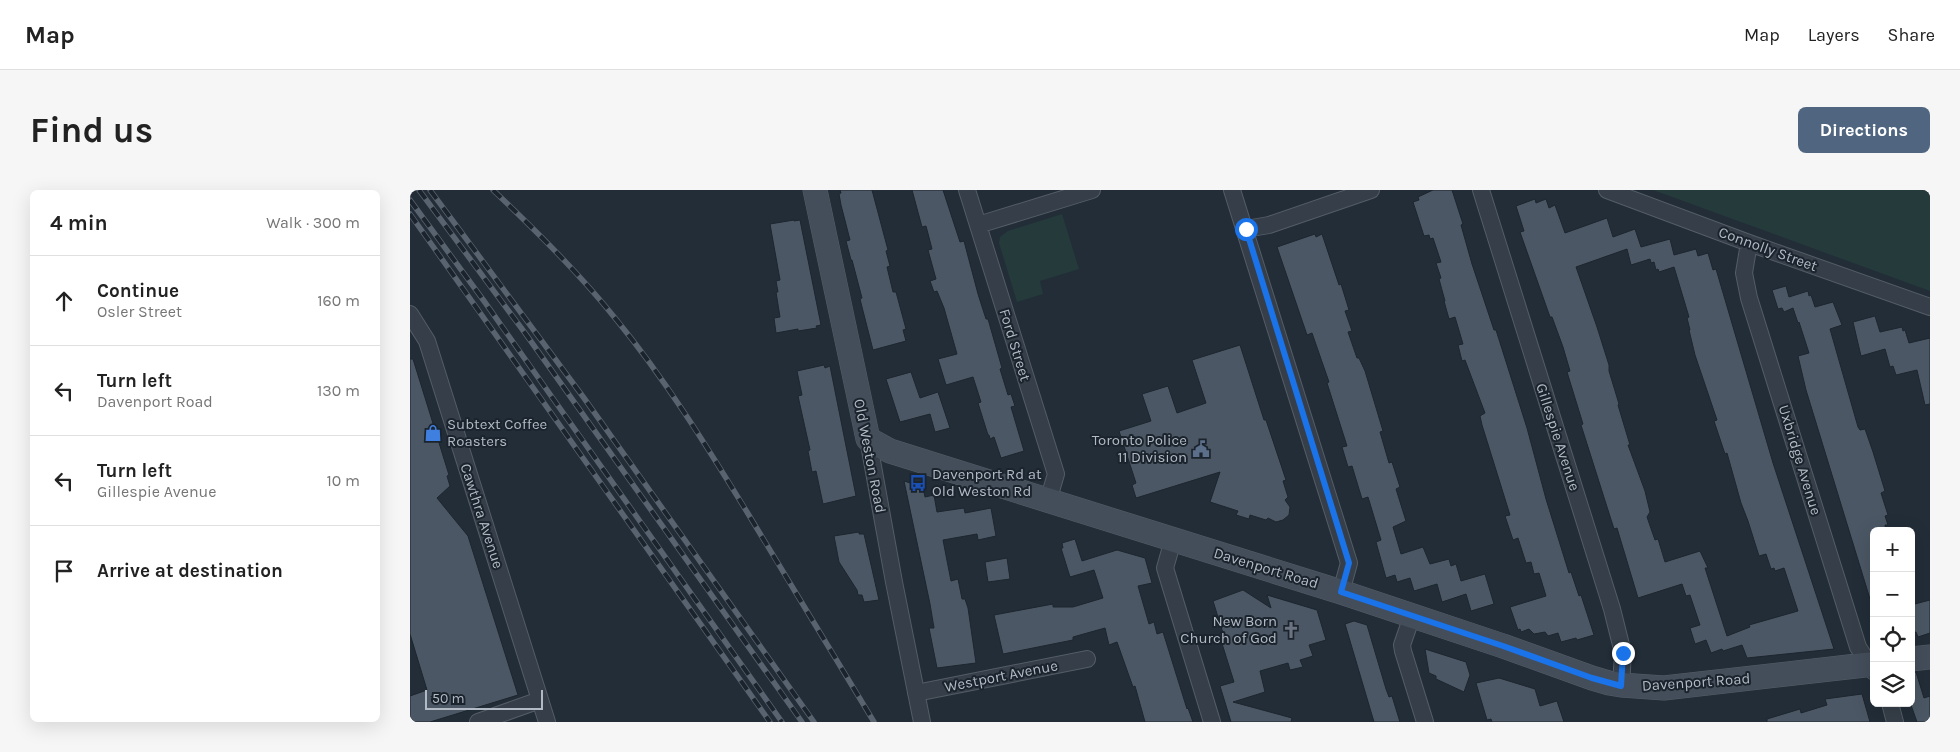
<!DOCTYPE html>
<meta charset="utf-8">
<style>
:root{--surface:#fff;--page:#f6f6f6;--text:#222;--muted:#767676;--line:#e0e0e0;--accent:#506680}
body{margin:0;font-family:Karla,sans-serif;background:var(--page);color:var(--text)}
.controls{position:absolute;right:15px;bottom:15px;display:grid;overflow:hidden;border-radius:8px;box-shadow:0 5px 20px #0002}
.controls button{width:45px;height:45px;display:grid;place-items:center;padding:0;border:0;border-bottom:1px solid var(--line);background:var(--surface);color:var(--text);font:25px sans-serif}
.scale{position:absolute;left:15px;bottom:12px;width:118px;box-sizing:border-box;padding-left:5px;border:2px solid #b1bac5;border-top:0;font-size:14px;line-height:18px;white-space:nowrap;color:#b1bac5;-webkit-text-stroke:4px #1b242d;paint-order:stroke}
.stop{position:absolute;width:15px;height:15px;margin:-11px;border:4px solid #1a73e8;border-radius:50%;background:#fff}
.stop.end{background:#1a73e8;border-color:#fff;box-shadow:0 1px 5px #0008}
.list{margin:0;padding:0;list-style:none}
h2{display:flex;justify-content:space-between;align-items:center;height:65px;margin:0;padding:0 20px;font-size:21px}
h2 small{font-size:16px;font-weight:400;color:var(--muted)}
.list li{display:grid;grid-template-columns:32px 1fr auto;gap:15px;align-items:center;box-sizing:border-box;height:90px;padding:0 20px;border-top:1px solid var(--line)}
.list b{display:block;font-size:19px;white-space:nowrap}
.list p{margin:0;font-size:16px;white-space:nowrap;color:var(--muted)}
.list em{font-size:16px;font-style:normal;color:var(--muted)}
.icon{flex:none;width:28px;height:28px;fill:none;stroke:currentColor;stroke-width:2;stroke-linecap:round;stroke-linejoin:round}
.map{position:relative;flex:none;width:1520px;height:532px;overflow:hidden;border-radius:8px}
header{display:flex;align-items:center;gap:30px;box-sizing:border-box;height:70px;padding:0 25px;background:var(--surface);border-bottom:1px solid var(--line)}
header strong{font-size:24px}
nav{display:flex;gap:28px;margin-inline-start:auto;font-size:18px}
.intro{display:flex;align-items:center;justify-content:space-between;box-sizing:border-box;height:120px;padding:0 30px}
h1{margin:0;font-size:35px}
.button{padding:12px 22px;border-radius:8px;background:var(--accent);color:#fff;font-size:18px;font-weight:700}
main{display:flex;gap:30px;padding:0 30px}
aside{flex:1;background:var(--surface);border-radius:8px;box-shadow:0 5px 20px #0002}
.map>svg:first-child{display:block}
.green{fill:#253a3a}
.building{fill:#4b5764;stroke:#1d262f;fill-rule:evenodd}
.lines{fill:none;stroke-linecap:round;stroke-linejoin:round}
.street-casing{stroke:#545d66;stroke-width:18}
.secondary-casing{stroke:#545d66;stroke-width:25}
.street{stroke:#363f49;stroke-width:16}
.secondary{stroke:#444e5b;stroke-width:24}
.rail-casing{stroke:#58636f;stroke-width:5.5}
.rail{stroke:#1b242d;stroke-width:4;stroke-dasharray:11;stroke-linecap:butt}
.route{stroke:#1a73e8;stroke-width:6}
.labels{text-anchor:middle;stroke-width:4;stroke-linejoin:round;paint-order:stroke}
.street-label{font-size:15px;fill:#b1bac5;stroke:#1b242d}
.poi-label{font-size:15px;fill:#b1bac5;stroke:#1b242d;text-anchor:start}
</style>
<header>
<strong>Map</strong>
<nav><a>Map</a><a>Layers</a><a>Share</a></nav>
</header>
<div class="intro"><h1>Find us</h1><a class="button">Directions</a></div>
<main>
<aside>
<h2>4 min<small>Walk · 300 m</small></h2>
<ul class="list">
<li><svg class="icon" aria-label="ahead" viewBox="0 0 24 24"><path d="M12 20V5M6 11l6-6 6 6"/></svg><div><b>Continue</b><p>Osler Street</p></div><em>160 m</em></li>
<li><svg class="icon" aria-label="left" viewBox="0 0 24 24"><path d="M17 20v-9H6M10 6l-5 5 5 5"/></svg><div><b>Turn left</b><p>Davenport Road</p></div><em>130 m</em></li>
<li><svg class="icon" aria-label="left" viewBox="0 0 24 24"><path d="M17 20v-9H6M10 6l-5 5 5 5"/></svg><div><b>Turn left</b><p>Gillespie Avenue</p></div><em>10 m</em></li>
<li><svg class="icon" aria-label="arrive" viewBox="0 0 24 24"><path d="M6 21V4h12l-3 4 3 4H6"/></svg><div><b>Arrive at destination</b></div></li>
</ul>
</aside>
<div class="map">
<svg width="1520" height="532" viewBox="0 0 1520 532">
<rect width="100%" height="100%" fill="#222d38"/>
<path class="green" d="M 1243,0 L 1520,0 L 1520,101 Z
M 652,24 L 669,79 L 630,91 L 633,104 L 607,112 L 589,53 L 590,47 L 598,41 Z"/>
<path class="building" d="M 430,0 L 462,0 L 478,60 L 476,61 L 480,76 L 477,77 L 483,102 L 486,102 L 496,139 L 493,140 L 496,151 L 463,160 L 452,117 L 450,109 L 452,108 L 442,70 L 441,70 L 436,51 L 440,50 L 431,15 L 429,4 L 431,3 Z
M 502,0 L 533,0 L 550,52 L 554,51 L 568,104 L 576,129 L 578,129 L 592,178 L 590,179 L 598,205 L 601,204 L 605,216 L 601,217 L 614,261 L 591,268 L 584,247 L 580,249 L 579,245 L 578,245 L 568,213 L 571,212 L 563,187 L 536,195 L 528,169 L 547,164 L 534,118 L 527,101 L 524,102 L 520,91 L 526,89 L 518,60 L 522,59 L 516,36 L 512,37 Z
M 1023,0 L 1042,0 L 1053,34 L 1051,35 L 1062,74 L 1084,140 L 1086,140 L 1117,238 L 1136,309 L 1159,383 L 1161,382 L 1169,406 L 1171,405 L 1184,445 L 1167,450 L 1166,448 L 1151,452 L 1148,443 L 1138,446 L 1135,442 L 1124,444 L 1119,439 L 1111,442 L 1110,439 L 1108,440 L 1100,417 L 1136,406 L 1129,383 L 1124,384 L 1121,372 L 1116,373 L 1108,348 L 1103,350 L 1095,326 L 1100,325 L 1072,235 L 1070,226 L 1075,223 L 1055,170 L 1052,171 L 1048,155 L 1053,154 L 1045,127 L 1039,129 L 1034,111 L 1035,111 L 1029,89 L 1031,88 L 1026,73 L 1031,72 L 1023,48 L 1020,49 L 1019,45 L 1014,46 L 1003,12 L 1009,10 L 1008,7 Z
M 1125,9 L 1126,13 L 1136,9 L 1139,18 L 1145,15 L 1155,43 L 1197,28 L 1203,47 L 1225,39 L 1231,57 L 1260,49 L 1264,65 L 1286,59 L 1288,66 L 1298,63 L 1303,80 L 1306,79 L 1363,273 L 1424,459 L 1337,468 L 1332,455 L 1313,461 L 1312,459 L 1301,463 L 1296,450 L 1285,454 L 1280,438 L 1290,435 L 1280,405 L 1276,406 L 1272,394 L 1228,408 L 1207,338 L 1204,339 L 1171,235 L 1173,234 L 1157,182 L 1160,181 L 1153,157 L 1142,127 L 1140,127 L 1110,42 L 1114,41 L 1106,16 ZM 1217,59 L 1221,75 L 1240,69 L 1241,73 L 1244,72 L 1246,80 L 1248,79 L 1249,82 L 1264,77 L 1279,127 L 1277,128 L 1280,140 L 1279,140 L 1285,165 L 1307,230 L 1304,231 L 1315,264 L 1317,263 L 1331,313 L 1338,331 L 1349,366 L 1356,364 L 1361,379 L 1364,378 L 1365,381 L 1374,378 L 1388,421 L 1339,435 L 1340,437 L 1317,446 L 1295,378 L 1298,378 L 1290,361 L 1255,372 L 1248,349 L 1245,350 L 1237,327 L 1240,322 L 1235,301 L 1218,255 L 1220,255 L 1208,215 L 1209,214 L 1199,181 L 1199,175 L 1187,137 L 1166,77 Z
M 384,30 L 384,31 L 390,30 L 411,135 L 406,136 L 407,138 L 388,141 L 388,139 L 366,143 L 364,128 L 370,127 L 366,102 L 368,102 L 366,91 L 370,90 L 360,34 Z
M 905,44 L 906,47 L 912,44 L 929,95 L 931,94 L 939,120 L 935,121 L 942,141 L 938,142 L 947,168 L 949,168 L 955,181 L 973,241 L 970,242 L 979,273 L 982,272 L 990,297 L 986,299 L 996,331 L 983,337 L 991,364 L 1013,357 L 1020,374 L 1039,369 L 1041,376 L 1046,374 L 1051,391 L 1075,384 L 1084,414 L 1061,421 L 1056,404 L 1032,412 L 1027,394 L 1004,401 L 1000,388 L 987,392 L 985,385 L 976,388 L 966,352 L 971,350 L 958,307 L 952,309 L 942,276 L 938,277 L 932,257 L 937,256 L 917,193 L 919,192 L 902,143 L 897,145 L 867,57 Z
M 1376,96 L 1379,107 L 1398,101 L 1399,106 L 1401,105 L 1405,117 L 1423,112 L 1432,135 L 1420,139 L 1448,237 L 1450,240 L 1455,239 L 1463,262 L 1475,301 L 1471,303 L 1478,325 L 1475,326 L 1478,335 L 1475,335 L 1476,341 L 1464,341 L 1464,408 L 1460,409 L 1396,200 L 1388,166 L 1399,163 L 1389,132 L 1388,133 L 1383,118 L 1374,122 L 1372,118 L 1368,119 L 1362,100 Z
M 1465,126 L 1470,142 L 1492,137 L 1493,141 L 1495,140 L 1499,153 L 1520,148 L 1520,214 L 1515,215 L 1507,180 L 1486,185 L 1483,176 L 1480,177 L 1475,159 L 1451,166 L 1443,132 Z
M 830,155 L 854,230 L 856,230 L 876,290 L 873,291 L 878,307 L 875,310 L 880,317 L 879,325 L 873,330 L 866,332 L 858,328 L 856,330 L 840,325 L 839,329 L 826,325 L 828,321 L 800,312 L 810,282 L 726,308 L 722,295 L 726,293 L 709,241 L 741,231 L 732,204 L 758,196 L 767,223 L 796,213 L 782,170 Z
M 0,169 L 3,169 L 39,285 L 37,286 L 40,296 L 27,308 L 58,346 L 108,505 L 20,532 L 0,532 L 0,506 L 17,500 L 0,444 Z
M 414,175 L 415,178 L 420,176 L 446,306 L 413,314 L 406,281 L 402,282 L 398,261 L 400,260 L 388,206 L 392,205 L 387,181 Z
M 501,182 L 510,208 L 528,202 L 540,238 L 525,242 L 520,224 L 490,232 L 476,189 Z
M 494,291 L 513,297 L 515,307 L 524,305 L 527,322 L 554,318 L 555,323 L 581,318 L 586,346 L 568,350 L 567,344 L 533,350 L 541,391 L 548,389 L 552,409 L 555,409 L 558,418 L 566,473 L 527,478 L 519,438 L 524,438 L 520,414 Z
M 449,342 L 449,344 L 454,344 L 469,410 L 454,412 L 452,405 L 448,405 L 447,400 L 429,372 L 424,346 Z
M 665,349 L 672,371 L 707,360 L 735,368 L 742,393 L 728,396 L 739,434 L 744,432 L 747,444 L 753,442 L 777,519 L 778,518 L 783,532 L 735,532 L 725,496 L 723,497 L 707,452 L 699,455 L 695,438 L 663,447 L 663,450 L 593,464 L 584,425 L 643,414 L 643,417 L 663,417 L 693,408 L 684,380 L 660,387 L 651,358 L 653,358 L 652,353 Z
M 597,368 L 600,389 L 578,392 L 575,372 Z
M 833,400 L 861,418 L 857,405 L 907,420 L 916,450 L 899,455 L 903,466 L 890,470 L 893,477 L 880,480 L 878,473 L 850,481 L 855,502 L 823,512 L 882,528 L 881,532 L 821,532 L 810,496 L 824,492 L 809,444 L 813,443 L 803,411 Z
M 1520,410 L 1520,443 L 1508,447 L 1506,442 L 1501,443 L 1501,415 Z
M 944,431 L 957,435 L 976,499 L 979,507 L 982,506 L 990,532 L 964,532 L 935,434 Z
M 1015,459 L 1056,472 L 1060,485 L 1054,502 L 1026,489 L 1026,486 L 1019,483 Z
M 1506,482 L 1514,508 L 1520,506 L 1520,532 L 1507,532 L 1501,515 L 1501,483 Z
M 1089,488 L 1125,499 L 1130,516 L 1147,511 L 1154,532 L 1082,532 L 1081,529 L 1077,530 L 1066,493 Z
M 1452,504 L 1460,532 L 1357,532 L 1357,529 L 1390,519 L 1391,523 L 1417,515 L 1415,509 Z"/>
<g class="lines">
<g class="street-casing">
<path id="street" d="M 557,0 L 646,284 L 638,311
M 822,0 L 939,373 L 931,402
M 1071,0 L 1202,419 L 1213,463 L 1211,495
M 1197,0 L 1339,53 L 1520,117
M 568,35 L 682,0
M 836,39 L 859,35 L 961,0
M 1339,53 L 1334,83 L 1339,108 L 1448,457 L 1464,482
M 0,124 L 17,151 L 137,532
M 458,249 L 484,392 L 512,532
M 763,350 L 755,378 L 802,532
M 1002,426 L 992,455 L 993,461 L 1015,532
M 506,503 L 677,469
M 1480,513 L 1485,532
M 68,532 L 130,510"/>
</g>
<g class="secondary-casing">
<path id="secondary" d="M 405,0 L 458,249 L 480,261 L 931,402 L 1093,456 L 1182,488 L 1199,493 L 1211,495 L 1254,498 L 1464,474
M 1501,469 L 1520,467"/>
</g>
<use href="#street" class="street"/>
<use href="#secondary" class="secondary"/>
<g class="rail-casing">
<path id="rail" d="M 9,0 L 115,143 L 392,532
M 20,0 L 174,208 L 404,532
M 83,0 C 126,41 168,82 205,128 C 255,189 296,255 337,322 C 379,392 422,462 464,532
M 0,10 L 74,111 L 372,532
M 0,24 L 360,532"/>
</g>
<use href="#rail" class="rail"/>
</g>
<g class="lines">
<path class="route" d="M 836,39 L 939,373 L 931,402 L 1093,456 L 1182,488 L 1211,496 L 1213,463"/>
</g>
<defs>
<g id="shop-bare" transform="scale(1.35)"><path d="M-5-2.5h2.3a2.7 3.5 0 0 1 5.4 0H5L5.5 6h-11ZM-1.5-2.5h3a1.5 2.3 0 0 0-3 0Z" fill="#3f7fe0" stroke="#1b242d" stroke-width="2.5" paint-order="stroke"/></g>
<g id="civic-bare" transform="scale(1.35)"><path d="M-.6-6.5H3V-4.5H.6V-3L4-1V1h2V6H-6V1h2V-1L-.6-3ZM-1.2 2.5V6h2.4V2.5Z" fill="#5c6f8a" stroke="#1b242d" stroke-width="2.5" paint-order="stroke"/></g>
<g id="bus-bare" transform="scale(1.35)"><path d="M-5-6H5V4H4V6H2V4H-2V6H-4V4H-5ZM-3.5-4V0h7V-4ZM-3.5 1.2v1.5H-2V1.2ZM2 1.2v1.5H3.5V1.2Z" fill="#1a4fb4" stroke="#1b242d" stroke-width="2.5" paint-order="stroke"/></g>
<g id="church-bare" transform="scale(1.35)"><path d="M-1.2-6h2.4v3.5h3.3v2.4h-3.3V6h-2.4V-.1h-3.3v-2.4h3.3Z" fill="#6b7280" stroke="#1b242d" stroke-width="2.5" paint-order="stroke"/></g>
</defs>
<g fill-rule="evenodd">
<use href="#shop-bare" x="23" y="243"/>
<use href="#civic-bare" x="791" y="259"/>
<use href="#bus-bare" x="508" y="293"/>
<use href="#church-bare" x="881" y="440"/>
</g>
<g class="labels">
<g class="street-label">
<text transform="translate(1358 59) rotate(20)" y="5">Connolly Street</text>
<text transform="translate(605 155) rotate(73)" y="5">Ford Street</text>
<text transform="translate(1148 247) rotate(72)" y="5">Gillespie Avenue</text>
<text transform="translate(460 266) rotate(79)" y="5">Old Weston Road</text>
<text transform="translate(1390 270) rotate(73)" y="5">Uxbridge Avenue</text>
<text transform="translate(72 326) rotate(72)" y="5">Cawthra Avenue</text>
<text transform="translate(856 378) rotate(17)" y="5">Davenport Road</text>
<text transform="translate(591 486) rotate(-11)" y="5">Westport Avenue</text>
<text transform="translate(1286 492) rotate(-4)" y="5">Davenport Road</text>
</g>
<g class="poi-label">
<text x="37" y="239">Subtext Coffee<tspan x="37" dy="17">Roasters</tspan></text>
<text x="777" y="255" text-anchor="end">Toronto Police<tspan x="777" dy="17">11 Division</tspan></text>
<text x="522" y="289">Davenport Rd at<tspan x="522" dy="17">Old Weston Rd</tspan></text>
<text x="867" y="436" text-anchor="end">New Born<tspan x="867" dy="17">Church of God</tspan></text>
</g>
</g>
</svg>
<div class="controls">
<button>+</button>
<button>−</button>
<button><svg class="icon" aria-label="locate" viewBox="0 0 24 24"><circle cx="12" cy="12" r="6"/><path d="M12 2v4M12 18v4M2 12h4M18 12h4"/></svg></button>
<button><svg class="icon" aria-label="layers" viewBox="0 0 24 24"><path d="M12 4l9 5-9 5-9-5zM3 14l9 5 9-5"/></svg></button>
</div>
<div class="scale">50 m</div>
<div class="stop" style="left:836px;top:39px"></div>
<div class="stop end" style="left:1213px;top:463px"></div>
</div>
</main>
